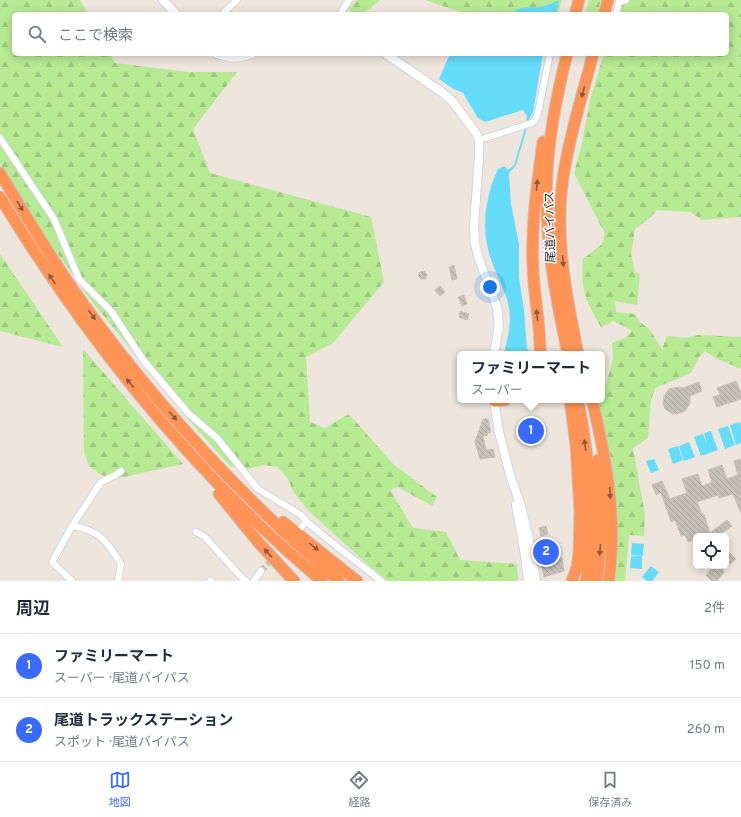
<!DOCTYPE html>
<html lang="ja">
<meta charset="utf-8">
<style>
:root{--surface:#fff;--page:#f2f2f3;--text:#1f2937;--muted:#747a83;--line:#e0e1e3;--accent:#386aff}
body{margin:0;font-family:Overpass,"Noto Sans JP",sans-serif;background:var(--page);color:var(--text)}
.controls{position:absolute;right:12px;bottom:12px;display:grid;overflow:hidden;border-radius:6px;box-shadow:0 2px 10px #0003}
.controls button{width:36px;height:36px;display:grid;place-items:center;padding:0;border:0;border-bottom:1px solid var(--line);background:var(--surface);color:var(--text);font:20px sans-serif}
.you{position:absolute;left:490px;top:287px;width:14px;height:14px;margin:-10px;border:3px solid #fff;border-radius:50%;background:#1a73e8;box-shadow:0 0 0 6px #1a73e833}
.badge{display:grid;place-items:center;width:26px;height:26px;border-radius:50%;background:var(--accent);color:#fff;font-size:13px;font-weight:700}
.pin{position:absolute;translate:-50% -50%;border:2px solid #fff;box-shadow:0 1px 4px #0006}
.popup{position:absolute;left:457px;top:351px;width:148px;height:52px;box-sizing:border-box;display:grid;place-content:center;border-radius:6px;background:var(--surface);filter:drop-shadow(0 1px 3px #0005);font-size:13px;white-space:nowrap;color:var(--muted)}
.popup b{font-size:15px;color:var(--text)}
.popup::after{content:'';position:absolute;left:50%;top:100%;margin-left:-8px;border:8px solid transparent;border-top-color:var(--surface)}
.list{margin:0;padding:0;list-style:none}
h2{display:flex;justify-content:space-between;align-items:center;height:52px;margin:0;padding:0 16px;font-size:17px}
h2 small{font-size:13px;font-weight:400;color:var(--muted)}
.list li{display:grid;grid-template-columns:26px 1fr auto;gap:12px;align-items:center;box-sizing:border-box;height:64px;padding:0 16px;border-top:1px solid var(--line)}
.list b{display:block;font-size:15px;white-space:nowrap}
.list p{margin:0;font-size:13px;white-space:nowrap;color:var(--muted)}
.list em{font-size:13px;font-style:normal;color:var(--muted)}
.icon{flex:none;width:22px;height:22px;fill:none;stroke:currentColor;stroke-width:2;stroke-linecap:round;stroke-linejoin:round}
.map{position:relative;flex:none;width:741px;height:581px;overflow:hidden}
.search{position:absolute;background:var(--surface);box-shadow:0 2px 10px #0003;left:12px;right:12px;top:12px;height:44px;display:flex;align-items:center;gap:10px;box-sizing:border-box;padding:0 14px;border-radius:6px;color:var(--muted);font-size:15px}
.sheet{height:180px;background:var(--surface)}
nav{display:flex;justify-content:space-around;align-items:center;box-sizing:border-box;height:56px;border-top:1px solid var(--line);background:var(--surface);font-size:11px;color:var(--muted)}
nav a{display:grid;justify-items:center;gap:2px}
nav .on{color:var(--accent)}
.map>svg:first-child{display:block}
.forest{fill:url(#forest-firs)}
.water{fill:#65dcf9}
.building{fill:url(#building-back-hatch);stroke:#cac1b5}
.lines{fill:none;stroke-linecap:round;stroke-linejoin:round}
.minor-tunnel{stroke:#c7c0b9;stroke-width:6;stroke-dasharray:6 3;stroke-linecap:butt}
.minor-casing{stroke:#d1d6e5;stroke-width:8}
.tertiary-casing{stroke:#d1d6e5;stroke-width:10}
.motorway-casing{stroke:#c8c8c8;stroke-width:13}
.minor{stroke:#fff;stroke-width:6}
.tertiary{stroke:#fff;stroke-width:8}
.motorway{stroke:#ff9456;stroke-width:11}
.oneway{fill:#8a5a3e}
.labels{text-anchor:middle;stroke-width:3;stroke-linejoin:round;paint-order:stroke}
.street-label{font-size:12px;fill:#2b2b2b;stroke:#fff}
</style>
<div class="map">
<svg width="741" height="581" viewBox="0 0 741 581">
<defs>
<pattern id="forest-firs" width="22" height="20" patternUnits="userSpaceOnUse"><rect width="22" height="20" fill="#b6ea93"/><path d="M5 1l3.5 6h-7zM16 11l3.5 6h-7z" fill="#9dc97f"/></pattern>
<pattern id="building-back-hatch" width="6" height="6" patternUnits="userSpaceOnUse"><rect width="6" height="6" fill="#c6c0b7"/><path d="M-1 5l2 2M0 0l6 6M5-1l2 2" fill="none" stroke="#aaa59e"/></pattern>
</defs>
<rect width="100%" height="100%" fill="#eee5dc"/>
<path class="forest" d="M 0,0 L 80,0 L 88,14 L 14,14 L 14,54 L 110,54 L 115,63 L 189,72 L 237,72 L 193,129 L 210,173 L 371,217 L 384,282 L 333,343 L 306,357 L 310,422 L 325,428 L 349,414 L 393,464 L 437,497 L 432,506 L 398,487 L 390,490 L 413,528 L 446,532 L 460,560 L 517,564 L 518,581 L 388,581 L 368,565 L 308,510 L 294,493 L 288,479 L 278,467 L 264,465 L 247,469 L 230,466 L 187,418 L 86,294 L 21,201 L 0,163 Z
M 357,0 L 380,0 C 368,9 362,19 348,9 Z
M 425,0 L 562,0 L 558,14 L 528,14 L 515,11 L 511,14 L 466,14 Z
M 589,0 L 601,0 L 597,14 L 585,14 Z
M 630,0 L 741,0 L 741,217 L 702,220 L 690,212 L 656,210 L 652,216 L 635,229 L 631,254 L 635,273 L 640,274 L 637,305 L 615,301 L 616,312 L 635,314 L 640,322 L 650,330 L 662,349 L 667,336 L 685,338 L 698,335 L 741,337 L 741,369 L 715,358 L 705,351 L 699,357 L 691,373 L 655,388 L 651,400 L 648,438 L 633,448 L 645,515 L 644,536 L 629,535 L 625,581 L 615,581 L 617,561 L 616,505 L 612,470 L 598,400 L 602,400 L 602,394 L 604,392 L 613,359 L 612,343 L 626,337 L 632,331 L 614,321 L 601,327 C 586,301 580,290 583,259 L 601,245 L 605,234 L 574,173 L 581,147 L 591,96 L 604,54 L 727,54 L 727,14 L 618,14 L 622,3 Z
M 0,254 L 63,347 L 0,331 Z
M 83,349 L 183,464 L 119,478 L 101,475 L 89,466 L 84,452 Z"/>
<path class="water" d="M 556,1 L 559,1 L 556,14 L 511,14 C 524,4 530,9 544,6 C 548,5 552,3 556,1 Z
M 450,54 L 543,54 L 533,112 L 528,122 L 526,122 L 527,116 L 523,110 L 485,122 L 478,118 L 463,93 L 452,88 L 439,79 Z
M 525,128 L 527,128 L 516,165 L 509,173 L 511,204 L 519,244 L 519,278 L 524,310 L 527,349 L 530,351 L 530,354 L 504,354 C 507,339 512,323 509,308 C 506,289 494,272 489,253 C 481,226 486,194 498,169 L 504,166 L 508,170 L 514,165 Z
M 740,422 L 741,427 L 741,443 L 736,445 L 730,425 Z
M 728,426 L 735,445 L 725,449 L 718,429 Z
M 711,431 L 718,450 L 701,456 L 694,437 L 703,434 L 707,444 L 704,433 Z
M 689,442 L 695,457 L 684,461 L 679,446 Z
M 678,446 L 683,460 L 673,464 L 668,449 Z
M 654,459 L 659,470 L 651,473 L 646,461 Z
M 632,543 L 644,544 L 643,556 L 631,555 Z
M 631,556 L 642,556 L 642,569 L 630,568 Z
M 651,566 L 659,572 L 652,581 L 647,581 L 642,577 Z"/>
<path class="building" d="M 454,265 L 457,279 L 452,280 L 449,267 Z
M 424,271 L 427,275 L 425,279 L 421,279 L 418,275 L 420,272 Z
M 440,286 L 445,292 L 440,296 L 435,290 Z
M 464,295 L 467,304 L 462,306 L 458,297 Z
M 460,311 L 469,314 L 467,320 L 459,317 Z
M 736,381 L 741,393 L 741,399 L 717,407 L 713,397 L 720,395 L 717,388 Z
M 699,382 L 702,391 L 690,396 L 690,403 L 685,411 L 677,414 L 672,414 L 665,409 L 663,404 L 664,396 L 669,389 L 678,387 L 683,388 Z
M 483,419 L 488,419 L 491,432 L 487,433 L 488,435 L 483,436 L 486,450 L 493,449 L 495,457 L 480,459 L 475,442 Z
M 533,420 L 539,441 L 530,443 L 524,422 Z
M 741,459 L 741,513 L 733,494 L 719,498 L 718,495 L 697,502 L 702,514 L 704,514 L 710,533 L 727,520 L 732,526 L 718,536 L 696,536 L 696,539 L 688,542 L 685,535 L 681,536 L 675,520 L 671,522 L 661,493 L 656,495 L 652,485 L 662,481 L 670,499 L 687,493 L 682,479 L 698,474 L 702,486 L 712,482 L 708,470 L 722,465 L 727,479 L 738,475 L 734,461 Z
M 546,526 L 548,534 L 541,536 L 539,528 Z
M 545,539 L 547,546 L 553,545 L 556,559 L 562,558 L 564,571 L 544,577 L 536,541 Z
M 730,553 L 736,559 L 723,570 L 724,572 L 717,581 L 712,581 L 706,575 L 714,566 L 726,566 L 726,557 Z"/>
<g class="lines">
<path class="minor-tunnel" d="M 261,571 L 293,537"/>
<g class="minor-casing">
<path id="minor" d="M 222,14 L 237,0
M 340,14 L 349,0
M 616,14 L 619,2 L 626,0
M 0,138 L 54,219 L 79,279 L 111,311 L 144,361 L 189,414 L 217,438 L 258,489 L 301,515 L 306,521
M 479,140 L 532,123 L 537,117 L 550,54
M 72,526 C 100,530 107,542 121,564 L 118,581
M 301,528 L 306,521 C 330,542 356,561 381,581
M 196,532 L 205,537 L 243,579 L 246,581
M 72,581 L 52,562 L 72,526 L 101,482 L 116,475 L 121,471
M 210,581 L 211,581
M 254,581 L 261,571"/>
</g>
<g class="tertiary-casing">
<path id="tertiary" d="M 163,0 L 176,14
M 217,54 C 232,59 237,59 252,54
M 386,54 L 443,93 L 453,102 L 462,114 L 476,133 L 479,140 L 479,155 L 474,227 L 475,244 L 479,259 L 497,307 L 499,325 L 494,354
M 494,400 L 499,432 L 510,475 L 520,503 L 528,534 L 536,581
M 516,505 L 525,555 L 528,581"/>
</g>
<g class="motorway-casing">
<path id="motorway" d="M 575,14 L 579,0
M 604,14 L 608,0
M 567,54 C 557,94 549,133 547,174 C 544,235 555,295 568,354
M 0,173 C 25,215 51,258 79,298 C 137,379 204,456 276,524 C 296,543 317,563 339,581
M 0,197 C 87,340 193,473 322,581
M 540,354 C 541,326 534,297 533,269 C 531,226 537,184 543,142
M 578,354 C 567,299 555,241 562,185 C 568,140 582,97 593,54
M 570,400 L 576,446 L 580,512 L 579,552 L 577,567 L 572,581
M 578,400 C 590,460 595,521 586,581
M 592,400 C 607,462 617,517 609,581
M 495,401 L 505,400
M 219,494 L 259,543 L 294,581
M 283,522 L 357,581
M 597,581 C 602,540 603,500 598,460"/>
</g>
<use href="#minor" class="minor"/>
<use href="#tertiary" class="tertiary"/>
<use href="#motorway" class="motorway"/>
</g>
<defs><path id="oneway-solid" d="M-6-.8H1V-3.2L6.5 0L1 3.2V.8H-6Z"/></defs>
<g class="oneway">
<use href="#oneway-solid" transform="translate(583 92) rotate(105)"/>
<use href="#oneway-solid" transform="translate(537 185) rotate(-84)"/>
<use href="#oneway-solid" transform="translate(20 206) rotate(59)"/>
<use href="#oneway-solid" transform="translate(563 261) rotate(85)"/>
<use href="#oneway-solid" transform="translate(52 279) rotate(-124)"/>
<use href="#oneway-solid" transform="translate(92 315) rotate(53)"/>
<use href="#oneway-solid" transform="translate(537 315) rotate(-96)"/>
<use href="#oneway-solid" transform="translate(130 383) rotate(-130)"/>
<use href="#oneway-solid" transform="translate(173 416) rotate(49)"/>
<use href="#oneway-solid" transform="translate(585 445) rotate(-98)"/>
<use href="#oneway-solid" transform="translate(610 493) rotate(87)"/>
<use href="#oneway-solid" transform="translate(314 547) rotate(39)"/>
<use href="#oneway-solid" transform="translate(600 550) rotate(94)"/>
<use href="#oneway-solid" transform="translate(268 553) rotate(-133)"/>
</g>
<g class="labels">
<g class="street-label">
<text transform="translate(550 227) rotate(-91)" y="4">尾道バイパス</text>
</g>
</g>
</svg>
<div class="controls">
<button><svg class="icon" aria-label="locate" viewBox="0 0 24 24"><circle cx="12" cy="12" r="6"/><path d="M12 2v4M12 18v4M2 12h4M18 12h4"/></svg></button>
</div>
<div class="you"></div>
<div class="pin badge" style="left:531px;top:431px">1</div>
<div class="popup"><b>ファミリーマート</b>スーパー</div>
<div class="pin badge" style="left:546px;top:552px">2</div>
<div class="search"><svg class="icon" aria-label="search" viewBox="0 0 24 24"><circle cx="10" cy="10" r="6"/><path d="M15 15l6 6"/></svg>ここで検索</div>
</div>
<section class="sheet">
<h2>周辺<small>2件</small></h2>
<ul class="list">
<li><span class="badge">1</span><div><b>ファミリーマート</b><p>スーパー · 尾道バイパス</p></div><em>150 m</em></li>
<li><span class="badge">2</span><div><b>尾道トラックステーション</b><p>スポット · 尾道バイパス</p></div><em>260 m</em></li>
</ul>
</section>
<nav>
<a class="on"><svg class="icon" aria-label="map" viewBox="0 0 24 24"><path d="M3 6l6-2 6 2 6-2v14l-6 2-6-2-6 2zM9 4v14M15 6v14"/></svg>地図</a>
<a><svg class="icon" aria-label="directions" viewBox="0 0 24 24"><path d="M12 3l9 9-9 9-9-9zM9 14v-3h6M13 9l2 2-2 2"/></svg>経路</a>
<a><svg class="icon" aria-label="saved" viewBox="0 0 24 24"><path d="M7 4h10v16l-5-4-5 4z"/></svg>保存済み</a>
</nav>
